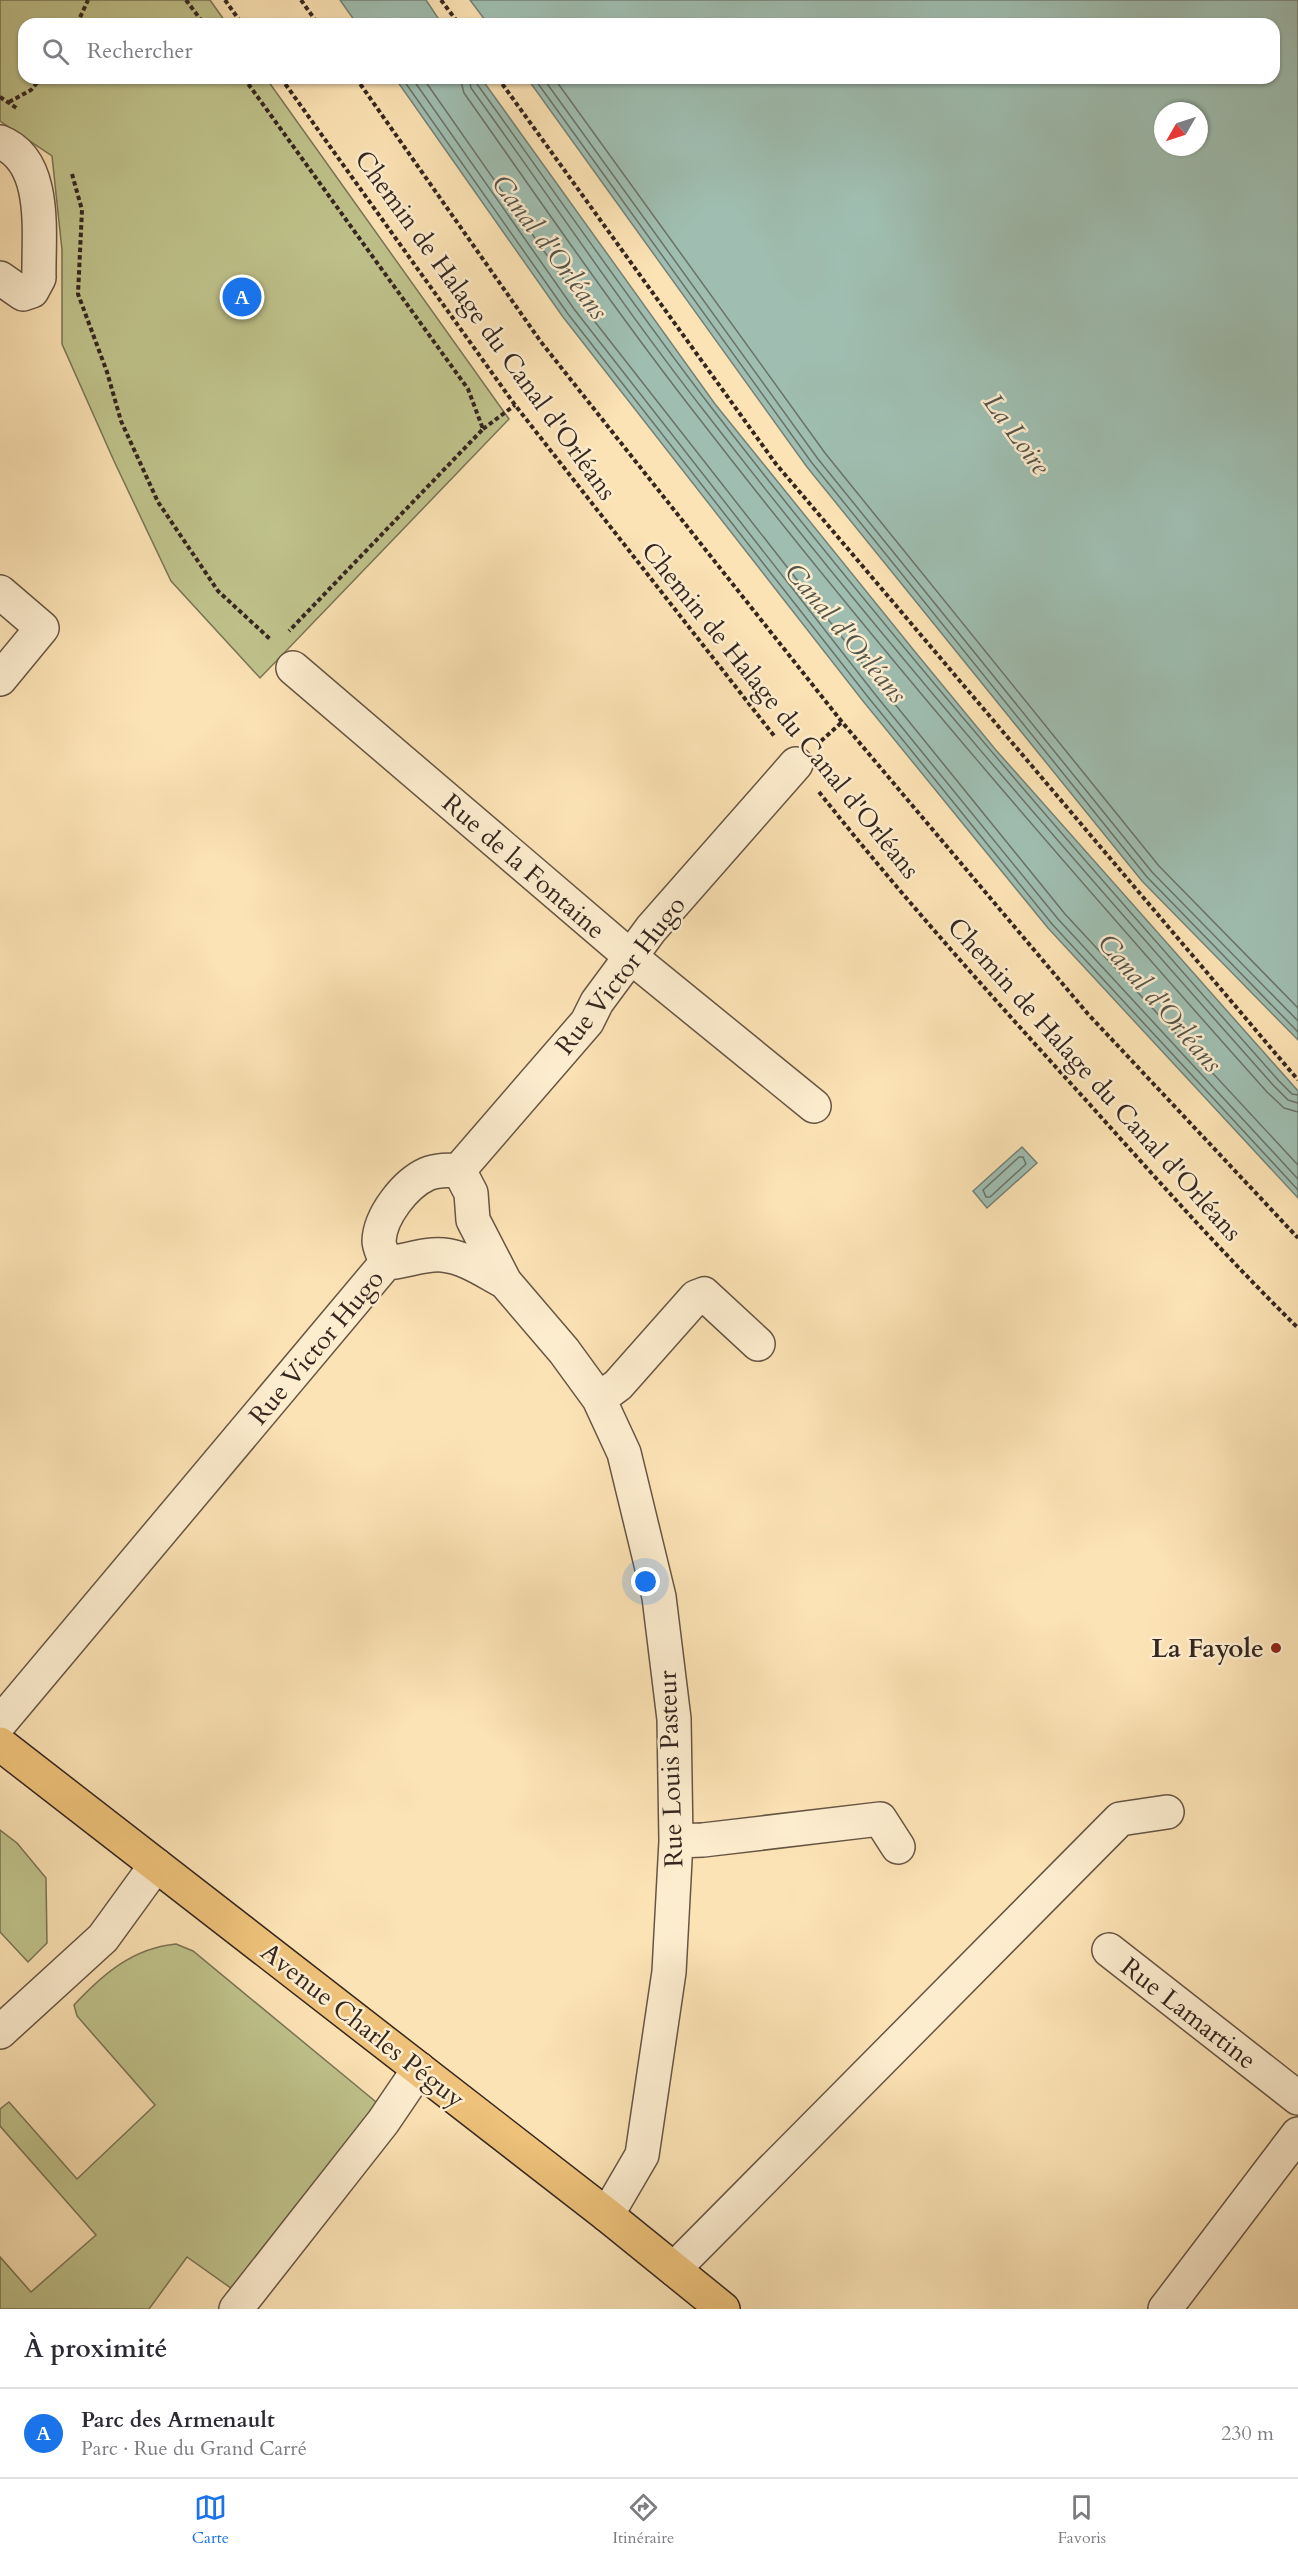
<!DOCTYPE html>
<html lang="fr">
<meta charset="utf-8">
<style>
:root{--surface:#fff;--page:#f2f2f3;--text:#2b2b33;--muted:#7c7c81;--line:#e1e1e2;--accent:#1a73e8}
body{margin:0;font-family:Cardo,serif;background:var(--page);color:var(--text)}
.compass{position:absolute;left:1154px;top:102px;width:54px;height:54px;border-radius:50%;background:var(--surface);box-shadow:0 2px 4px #0004;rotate:231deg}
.you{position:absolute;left:646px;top:1582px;width:21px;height:21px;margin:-15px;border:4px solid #fff;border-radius:50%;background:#1a73e8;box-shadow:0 0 0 9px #1a73e833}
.badge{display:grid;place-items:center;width:39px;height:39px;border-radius:50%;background:var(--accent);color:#fff;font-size:20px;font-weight:700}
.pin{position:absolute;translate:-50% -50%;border:3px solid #fff;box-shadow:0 2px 6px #0006}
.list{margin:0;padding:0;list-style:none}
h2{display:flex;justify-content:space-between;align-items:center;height:78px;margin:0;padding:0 24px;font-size:26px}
h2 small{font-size:20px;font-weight:400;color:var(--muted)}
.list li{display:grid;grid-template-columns:39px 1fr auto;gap:18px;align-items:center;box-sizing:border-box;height:90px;padding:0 24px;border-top:2px solid var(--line)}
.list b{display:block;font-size:22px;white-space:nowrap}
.list p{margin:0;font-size:20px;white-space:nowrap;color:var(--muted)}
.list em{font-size:20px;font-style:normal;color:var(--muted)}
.icon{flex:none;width:33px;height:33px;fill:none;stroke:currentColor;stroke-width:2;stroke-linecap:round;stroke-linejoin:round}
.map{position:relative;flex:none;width:1298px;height:2309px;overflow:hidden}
.search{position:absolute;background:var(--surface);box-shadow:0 2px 4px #0004;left:18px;right:18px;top:18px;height:66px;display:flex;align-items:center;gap:15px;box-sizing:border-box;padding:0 21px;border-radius:18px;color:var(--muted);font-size:22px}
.sheet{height:168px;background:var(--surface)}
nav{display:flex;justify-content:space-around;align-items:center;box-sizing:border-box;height:84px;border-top:2px solid var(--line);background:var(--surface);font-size:16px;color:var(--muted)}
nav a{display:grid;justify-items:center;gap:3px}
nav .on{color:var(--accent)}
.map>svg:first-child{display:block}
.green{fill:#c0c38c;stroke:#7a7456;stroke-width:1.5}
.water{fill:#9fbeb1;stroke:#758177;stroke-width:1.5;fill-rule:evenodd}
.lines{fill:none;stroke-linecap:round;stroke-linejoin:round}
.shore{stroke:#6a7268;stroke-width:1.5}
.minor-casing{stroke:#675544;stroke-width:36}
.major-casing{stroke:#35261f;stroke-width:36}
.path{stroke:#35261f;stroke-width:4;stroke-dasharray:4.5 3;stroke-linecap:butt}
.minor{stroke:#fdedcf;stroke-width:33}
.major{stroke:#eec27a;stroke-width:33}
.poi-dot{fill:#8f2418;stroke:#fdedcf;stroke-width:2}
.labels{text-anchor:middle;stroke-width:5;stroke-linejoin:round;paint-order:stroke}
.street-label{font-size:26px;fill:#35261f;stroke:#fdedcf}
.poi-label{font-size:26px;font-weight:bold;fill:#35261f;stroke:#fdedcf;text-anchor:end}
.water-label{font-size:27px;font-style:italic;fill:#55544b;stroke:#fdedcf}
</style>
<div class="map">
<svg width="1298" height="2309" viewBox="0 0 1298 2309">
<rect width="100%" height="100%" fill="#fce3b5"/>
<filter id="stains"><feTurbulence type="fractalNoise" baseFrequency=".00333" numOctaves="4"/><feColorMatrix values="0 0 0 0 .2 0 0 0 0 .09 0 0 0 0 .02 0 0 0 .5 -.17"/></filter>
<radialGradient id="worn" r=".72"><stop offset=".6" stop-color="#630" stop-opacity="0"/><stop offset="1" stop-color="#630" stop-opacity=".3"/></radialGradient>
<path class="green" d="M 0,0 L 210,0 L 227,24 L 24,24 L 24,78 L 266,78 L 509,419 L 260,678 L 171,581 L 114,461 L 62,344 L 62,250 L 52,156 L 0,121 Z
M 0,1830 L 17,1843 L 46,1878 L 47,1943 L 28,1962 L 0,1932 Z
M 176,1944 L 193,1951 L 381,2106 L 235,2291 L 187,2257 L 149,2309 L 0,2309 L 0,2257 L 31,2292 L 96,2235 L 0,2126 L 0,2109 L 9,2102 L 77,2179 L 155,2105 L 77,2016 L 74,2005 C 103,1974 133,1948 176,1944 Z"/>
<path class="water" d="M 340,0 L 426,0 L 442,24 L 357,24 Z
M 470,0 L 1298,0 L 1298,1040 L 1142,881 L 807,467 L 527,78 L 1274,78 L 1274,24 L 488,24 ZM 1163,111 L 1199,111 L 1199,147 L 1163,147 Z
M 395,78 L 481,78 L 715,404 L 916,653 L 995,749 L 1298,1091 L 1298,1198 L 1048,928 L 863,701 L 563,317 Z
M 1022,1147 L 1037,1163 L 987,1208 L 973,1191 Z"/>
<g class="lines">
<path class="shore" d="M 402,78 L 568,314 L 868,697 L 1052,924 L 1298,1190
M 412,78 L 574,309 L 874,693 L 1058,919 L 1298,1179
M 423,78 L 581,304 L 881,687 L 1065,914 L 1298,1165
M 460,78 L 464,93 C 541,202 616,312 698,417 C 878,650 1071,872 1267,1092 L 1284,1108 L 1298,1112
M 469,78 L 471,88 C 549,196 623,307 705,412 C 885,645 1078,866 1274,1086 L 1288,1100 L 1298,1103
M 476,78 L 477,84 C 555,192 630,302 711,407 C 891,640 1084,861 1279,1081 L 1292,1094 L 1298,1095
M 534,78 L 812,463 L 1147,877 L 1298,1032
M 543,78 L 818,459 L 1152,872 L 1298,1021
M 554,78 L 825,453 L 1159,866 L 1298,1008
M 1019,1157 L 1023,1157 L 1026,1164 L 990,1197 L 986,1197 L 983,1190 Z"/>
<g class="minor-casing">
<path id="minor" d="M 0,142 C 49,161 38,236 39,278 L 32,291 L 23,294 L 0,278
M 0,592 L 42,628 L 0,679
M 293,668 L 631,957 L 814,1106
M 459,1170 L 471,1193 L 473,1220 L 505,1282 L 564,1351 L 599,1399 L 624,1453 L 659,1597 L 674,1719 L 676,1841 L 669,1972 L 642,2155 L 607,2215
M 386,1263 C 384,1256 379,1247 379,1241 C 380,1216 405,1184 427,1174 C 437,1170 449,1170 459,1170 L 587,1022 L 597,1002 L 651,929 L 796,764
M 386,1263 C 405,1262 425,1253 443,1255 C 465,1257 486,1272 505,1282
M 599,1399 L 618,1385 L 696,1297 L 704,1294 L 758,1344
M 0,1723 L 386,1263
M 676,1841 L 703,1840 L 880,1819 L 898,1847
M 1109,1950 L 1298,2098
M 0,2032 L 103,1938 L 156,1865
M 674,2269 L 1120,1819 L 1167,1812
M 236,2309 L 383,2122 L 419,2069
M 1165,2309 L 1298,2134"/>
</g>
<g class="major-casing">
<path id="major" d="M 0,1744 L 607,2215 L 723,2309"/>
</g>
<path class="path" d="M 186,0 L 204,24
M 225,0 L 242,24
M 301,0 L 318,24
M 441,0 L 459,24
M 77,24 L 88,0
M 244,78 L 468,389 L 483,429 L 289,631
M 281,78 L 515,405 L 775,737
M 356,78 L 541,342 L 842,722 L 1088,1014 L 1298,1238
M 498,78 L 776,464 L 1298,1080
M 0,97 L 18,109
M 9,102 L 31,90 L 41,78
M 72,174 L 82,210 L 78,294 L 107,372 L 121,421 L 158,502 L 218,591 L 270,639
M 483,429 L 515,405
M 821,741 L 842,722
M 819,792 C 903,898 993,998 1084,1098 C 1154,1176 1223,1254 1298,1328"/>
<use href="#minor" class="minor"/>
<use href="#major" class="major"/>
</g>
<circle class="poi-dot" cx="1276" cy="1648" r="6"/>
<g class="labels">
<g class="street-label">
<text transform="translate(486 325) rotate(54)" y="9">Chemin de Halage du Canal d'Orléans</text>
<text transform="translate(781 710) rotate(51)" y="9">Chemin de Halage du Canal d'Orléans</text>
<text transform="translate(524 866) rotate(41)" y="9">Rue de la Fontaine</text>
<text transform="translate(620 975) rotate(-52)" y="9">Rue Victor Hugo</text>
<text transform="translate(1095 1079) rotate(48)" y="9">Chemin de Halage du Canal d'Orléans</text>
<text transform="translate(316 1347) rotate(-50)" y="9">Rue Victor Hugo</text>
<text transform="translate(670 1769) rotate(-92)" y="9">Rue Louis Pasteur</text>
<text transform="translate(1189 2013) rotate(38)" y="9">Rue Lamartine</text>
<text transform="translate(363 2025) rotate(38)" y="9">Avenue Charles Péguy</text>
</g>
<g class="poi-label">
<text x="1264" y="1657">La Fayole</text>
</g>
<g class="water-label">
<text transform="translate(550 247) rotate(53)" y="9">Canal d'Orléans</text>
<text transform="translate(1017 434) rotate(54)" y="9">La Loire</text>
<text transform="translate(846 633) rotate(50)" y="9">Canal d'Orléans</text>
<text transform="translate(1160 1003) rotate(49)" y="9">Canal d'Orléans</text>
</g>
</g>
<rect width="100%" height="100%" filter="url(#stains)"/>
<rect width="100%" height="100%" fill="url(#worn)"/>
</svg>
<svg class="compass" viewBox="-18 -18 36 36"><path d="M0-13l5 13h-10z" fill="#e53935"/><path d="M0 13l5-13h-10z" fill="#7c7c81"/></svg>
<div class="you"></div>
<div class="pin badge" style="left:242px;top:297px">A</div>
<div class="search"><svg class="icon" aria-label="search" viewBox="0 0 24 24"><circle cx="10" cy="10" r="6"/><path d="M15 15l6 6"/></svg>Rechercher</div>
</div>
<section class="sheet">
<h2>À proximité<small></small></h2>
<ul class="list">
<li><span class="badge">A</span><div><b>Parc des Armenault</b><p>Parc · Rue du Grand Carré</p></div><em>230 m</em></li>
</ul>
</section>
<nav>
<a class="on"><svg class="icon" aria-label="map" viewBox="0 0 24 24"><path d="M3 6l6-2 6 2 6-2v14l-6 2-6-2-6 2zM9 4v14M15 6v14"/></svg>Carte</a>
<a><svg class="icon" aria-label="directions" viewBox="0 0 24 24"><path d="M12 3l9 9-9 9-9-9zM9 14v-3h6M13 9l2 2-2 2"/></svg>Itinéraire</a>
<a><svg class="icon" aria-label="saved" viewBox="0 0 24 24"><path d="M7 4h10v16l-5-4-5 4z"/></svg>Favoris</a>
</nav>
